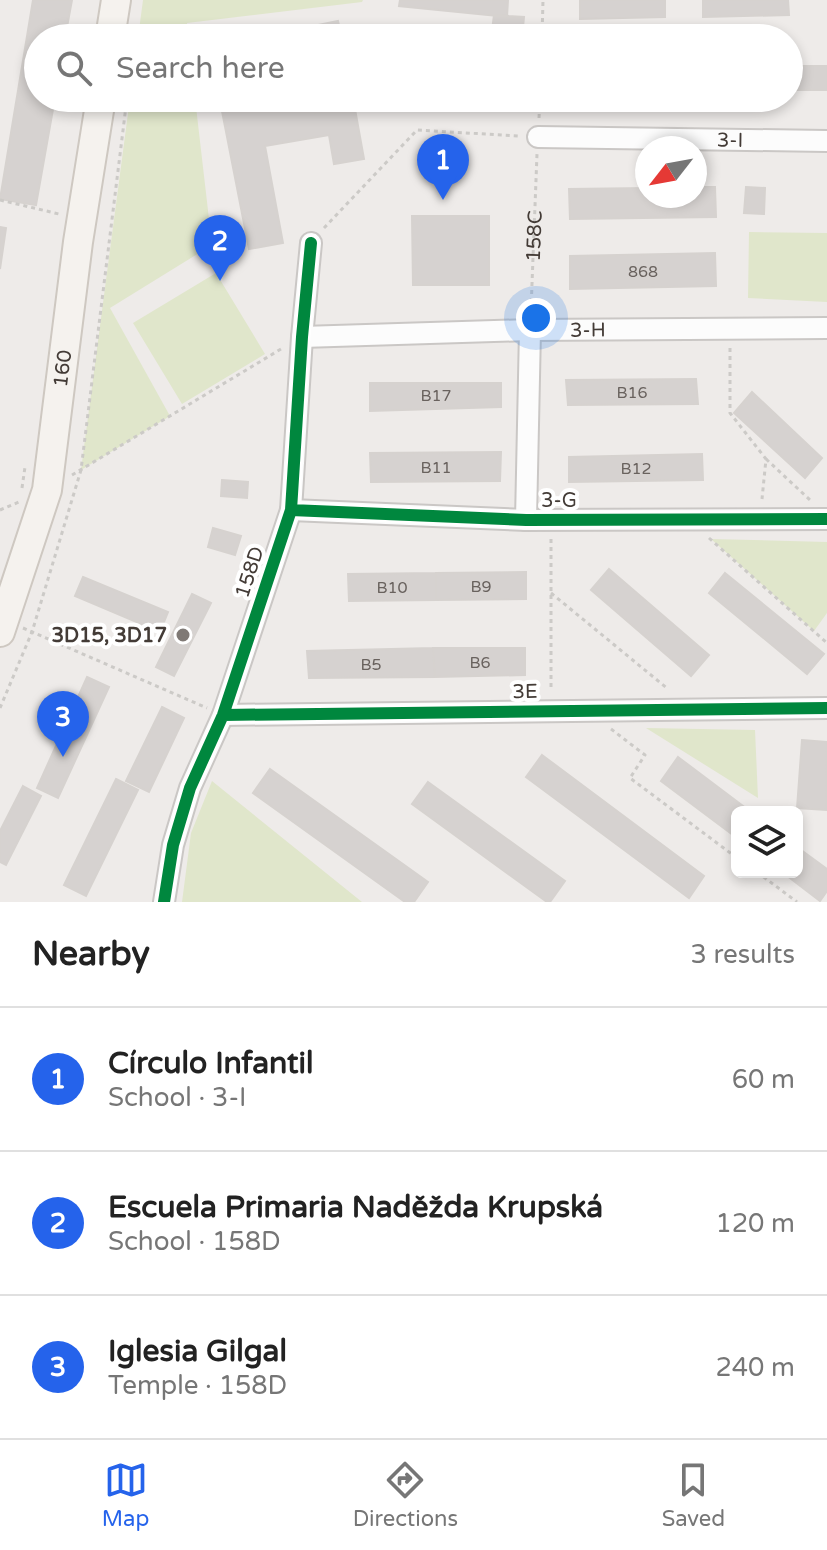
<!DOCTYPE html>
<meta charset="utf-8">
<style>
:root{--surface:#fff;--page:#f2f2f2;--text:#222;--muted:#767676;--line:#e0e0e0;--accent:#2563eb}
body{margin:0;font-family:"Varela Round",sans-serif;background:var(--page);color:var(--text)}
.controls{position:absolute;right:24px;bottom:24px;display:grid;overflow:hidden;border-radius:12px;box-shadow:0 4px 12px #0003}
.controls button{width:72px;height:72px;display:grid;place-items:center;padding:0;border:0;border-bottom:2px solid var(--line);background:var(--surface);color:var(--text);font:40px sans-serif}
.compass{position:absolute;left:635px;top:136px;width:72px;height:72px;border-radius:50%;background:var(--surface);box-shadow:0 4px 12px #0003;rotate:239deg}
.you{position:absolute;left:536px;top:318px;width:28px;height:28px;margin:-20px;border:6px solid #fff;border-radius:50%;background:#1a73e8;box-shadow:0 0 0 12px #1a73e833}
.badge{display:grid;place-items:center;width:52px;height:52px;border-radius:50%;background:var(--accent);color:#fff;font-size:26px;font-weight:700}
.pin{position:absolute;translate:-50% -66px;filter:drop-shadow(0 2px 4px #0008)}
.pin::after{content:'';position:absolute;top:42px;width:28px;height:24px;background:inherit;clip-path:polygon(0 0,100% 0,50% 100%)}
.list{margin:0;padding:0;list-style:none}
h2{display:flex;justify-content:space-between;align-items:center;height:104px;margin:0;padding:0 32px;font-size:34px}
h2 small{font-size:26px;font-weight:400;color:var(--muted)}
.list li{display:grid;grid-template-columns:52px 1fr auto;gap:24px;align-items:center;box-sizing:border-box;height:144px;padding:0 32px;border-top:2px solid var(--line)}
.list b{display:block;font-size:30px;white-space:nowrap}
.list p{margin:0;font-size:26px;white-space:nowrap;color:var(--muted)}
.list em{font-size:26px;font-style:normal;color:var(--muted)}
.icon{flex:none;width:44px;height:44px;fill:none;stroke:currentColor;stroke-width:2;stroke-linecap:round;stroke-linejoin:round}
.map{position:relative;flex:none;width:827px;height:902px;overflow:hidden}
.search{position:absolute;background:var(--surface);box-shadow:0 4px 12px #0003;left:24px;right:24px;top:24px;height:88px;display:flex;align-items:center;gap:20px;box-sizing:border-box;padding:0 28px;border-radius:44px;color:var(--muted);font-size:30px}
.sheet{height:536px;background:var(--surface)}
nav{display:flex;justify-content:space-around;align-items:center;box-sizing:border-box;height:112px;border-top:2px solid var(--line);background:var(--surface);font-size:22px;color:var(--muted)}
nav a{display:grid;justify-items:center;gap:4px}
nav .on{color:var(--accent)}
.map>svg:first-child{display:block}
.green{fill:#e0e6cb}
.building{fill:#d6d2d0;stroke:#d6d2cf;stroke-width:2}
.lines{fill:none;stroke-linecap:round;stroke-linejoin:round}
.street-casing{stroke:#cac7c5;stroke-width:24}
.secondary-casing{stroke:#cec8c1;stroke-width:32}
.path{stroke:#cccac7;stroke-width:3;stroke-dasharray:4 4;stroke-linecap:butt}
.street{stroke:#fcfcfc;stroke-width:20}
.secondary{stroke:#f5f2ee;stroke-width:28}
.cycleway-casing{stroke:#fff;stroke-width:17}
.cycleway{stroke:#00873e;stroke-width:12}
.poi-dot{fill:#7f7975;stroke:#fff;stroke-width:3}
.labels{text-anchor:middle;stroke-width:8;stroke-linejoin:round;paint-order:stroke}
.number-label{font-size:16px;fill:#69625e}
.street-label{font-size:20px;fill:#433b36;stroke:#fff}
.poi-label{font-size:20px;font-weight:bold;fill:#433b36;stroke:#fff;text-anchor:end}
</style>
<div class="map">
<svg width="827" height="902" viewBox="0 0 827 902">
<rect width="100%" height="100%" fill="#eeebe9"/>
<path class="green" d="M 143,0 L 363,0 L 362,2 L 187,23 L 189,38 L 138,38 Z
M 130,98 L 195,98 L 212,245 L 110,308 L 170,416 L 81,470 Z
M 749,232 L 827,233 L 827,302 L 748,298 Z
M 216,273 L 265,354 L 182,404 L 133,323 Z
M 711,539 L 827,542 L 827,613 L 814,631 Z
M 646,728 L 755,730 L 758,798 Z
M 212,781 L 362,902 L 182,902 L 191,833 Z"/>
<path class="building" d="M 33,0 L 72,0 L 65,38 L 38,38 L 38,98 L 55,98 L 36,205 L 0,199 Z
M 400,0 L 508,0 L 507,17 L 399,6 Z
M 580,0 L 665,0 L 665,17 L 580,19 Z
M 703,0 L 788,0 L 789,15 L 703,17 Z
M 494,15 L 524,17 L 522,38 L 491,38 Z
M 338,21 L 342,38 L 315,38 L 313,26 Z
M 789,66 L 827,66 L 827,90 L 789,90 Z
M 235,98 L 256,98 L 257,109 L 312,98 L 315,113 L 329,110 L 327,98 L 353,98 L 364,159 L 334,164 L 329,135 L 265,146 L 283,243 L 249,249 L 220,101 Z
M 466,98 L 498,98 L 497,102 Z
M 695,187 L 715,187 L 716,217 L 570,219 L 569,189 L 647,188 L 647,196 L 695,196 Z
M 746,187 L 765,188 L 764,214 L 744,213 Z
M 412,216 L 489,216 L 489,285 L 413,285 Z
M 0,227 L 6,228 L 0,269 Z
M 715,253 L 716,286 L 570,289 L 570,256 Z
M 696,379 L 698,404 L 568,405 L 566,380 Z
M 370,383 L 501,383 L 501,407 L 370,411 Z
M 752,392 L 822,458 L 805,478 L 734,413 Z
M 501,452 L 500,481 L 371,482 L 370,453 Z
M 702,454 L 703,480 L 569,482 L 569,457 Z
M 222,480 L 248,482 L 247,498 L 221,496 Z
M 213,528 L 241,536 L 235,555 L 208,547 Z
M 609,569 L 709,655 L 691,676 L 591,590 Z
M 526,572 L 526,599 L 436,600 L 436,573 Z
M 436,573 L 436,600 L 349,601 L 348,574 Z
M 725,573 L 824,654 L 807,674 L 709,593 Z
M 83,577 L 168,612 L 160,632 L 75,596 Z
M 192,594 L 211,603 L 174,676 L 156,667 Z
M 433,648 L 435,677 L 309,678 L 307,651 Z
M 433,648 L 525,648 L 525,675 L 435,677 Z
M 87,677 L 109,687 L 58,798 L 37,788 Z
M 162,707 L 184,718 L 149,792 L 126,781 Z
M 802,740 L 827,742 L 826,810 L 797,808 Z
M 542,755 L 704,876 L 689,898 L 526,777 Z
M 678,757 L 751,812 L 737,812 L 737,838 L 661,781 Z
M 270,769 L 428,882 L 414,902 L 405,902 L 253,793 Z
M 116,779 L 138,790 L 86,896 L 64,885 Z
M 428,782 L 565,881 L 550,902 L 547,902 L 412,804 Z
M 23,786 L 41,796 L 6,865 L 0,862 L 0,831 Z
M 797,847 L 827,869 L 827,891 L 820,901 L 782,872 L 797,872 Z"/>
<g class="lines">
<g class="street-casing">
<g id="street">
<path id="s2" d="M 538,137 L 827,141"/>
<path id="s3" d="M 302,337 L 530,330 L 827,328"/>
<path d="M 291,510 L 526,520 L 827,519"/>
<path d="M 526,520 L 530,330"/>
<path d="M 223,715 L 827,708"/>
<path d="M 164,902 L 173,845 L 190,788 L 223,715 L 291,510 L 302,337 L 311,243"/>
</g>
</g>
<g class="secondary-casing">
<g id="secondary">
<path d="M 110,38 L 116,0"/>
<path id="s4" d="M 0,632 L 47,490 L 78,242 L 101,98"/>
</g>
</g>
<g class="path">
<path d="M 542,38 L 543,0"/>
<path d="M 539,118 L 540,98"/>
<path d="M 0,200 L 59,214"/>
<path d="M 324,228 L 417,130 L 518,136"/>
<path id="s1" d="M 531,310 L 537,154"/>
<path d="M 730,348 L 730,413 L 766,459 L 762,499"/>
<path d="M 766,459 L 810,500"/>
<path d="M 72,475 L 281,349"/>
<path d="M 22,488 L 25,467"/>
<path d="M 0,510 L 19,502"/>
<path d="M 709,538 L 827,643"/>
<path d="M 551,539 L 551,691"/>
<path d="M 551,593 L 668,689"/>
<path d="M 23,628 L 207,708"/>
<path d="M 0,708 L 32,632 L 81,470 L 127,98"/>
<path d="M 611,729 L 645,755 L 630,778 L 737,858"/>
<path d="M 757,872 L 797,902"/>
</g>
<use href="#street" class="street"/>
<use href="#secondary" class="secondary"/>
<g class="cycleway-casing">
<path id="cycleway" d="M 291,510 L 526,520 L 827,519
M 223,715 L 827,708
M 164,902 L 173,845 L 190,788 L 223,715 L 291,510 L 302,337 L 311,243"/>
</g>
<use href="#cycleway" class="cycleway"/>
</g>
<circle class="poi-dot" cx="183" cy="635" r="8"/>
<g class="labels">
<g class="number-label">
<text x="643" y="277">868</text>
<text x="632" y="398">B16</text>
<text x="436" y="401">B17</text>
<text x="436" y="473">B11</text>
<text x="636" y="474">B12</text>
<text x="481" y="592">B9</text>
<text x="392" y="593">B10</text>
<text x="480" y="668">B6</text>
<text x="371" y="670">B5</text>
</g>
<g class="street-label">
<text dy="7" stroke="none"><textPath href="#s2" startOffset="192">3-I</textPath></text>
<text dy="7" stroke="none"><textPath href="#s1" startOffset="74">158C</textPath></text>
<text dy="7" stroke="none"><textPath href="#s3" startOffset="286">3-H</textPath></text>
<text dy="7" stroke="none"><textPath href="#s4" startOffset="272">160</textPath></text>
<text x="559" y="507">3-G</text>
<text transform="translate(249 572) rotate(-72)" y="7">158D</text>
<text transform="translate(525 691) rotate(-1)" y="7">3E</text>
</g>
<g class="poi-label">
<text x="167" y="642">3D15, 3D17</text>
</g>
</g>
</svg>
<div class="controls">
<button><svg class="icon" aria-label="layers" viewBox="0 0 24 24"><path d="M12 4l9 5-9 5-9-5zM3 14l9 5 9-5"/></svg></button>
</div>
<svg class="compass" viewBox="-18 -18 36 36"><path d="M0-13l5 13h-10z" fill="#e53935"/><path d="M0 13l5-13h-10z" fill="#767676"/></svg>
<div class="you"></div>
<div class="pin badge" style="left:443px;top:200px">1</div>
<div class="pin badge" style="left:220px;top:281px">2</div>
<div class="pin badge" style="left:63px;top:757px">3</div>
<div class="search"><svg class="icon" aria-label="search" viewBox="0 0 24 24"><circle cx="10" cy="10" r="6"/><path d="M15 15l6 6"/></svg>Search here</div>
</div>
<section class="sheet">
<h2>Nearby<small>3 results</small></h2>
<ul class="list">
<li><span class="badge">1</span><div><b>Círculo Infantil</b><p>School · 3-I</p></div><em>60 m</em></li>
<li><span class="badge">2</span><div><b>Escuela Primaria Naděžda Krupská</b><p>School · 158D</p></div><em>120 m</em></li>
<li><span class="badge">3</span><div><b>Iglesia Gilgal</b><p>Temple · 158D</p></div><em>240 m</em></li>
</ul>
</section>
<nav>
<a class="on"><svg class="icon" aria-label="map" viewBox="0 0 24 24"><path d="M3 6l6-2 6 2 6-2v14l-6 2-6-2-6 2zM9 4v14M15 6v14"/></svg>Map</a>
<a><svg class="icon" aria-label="directions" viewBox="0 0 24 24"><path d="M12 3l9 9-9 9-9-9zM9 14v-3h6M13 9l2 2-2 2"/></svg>Directions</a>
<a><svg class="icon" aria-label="saved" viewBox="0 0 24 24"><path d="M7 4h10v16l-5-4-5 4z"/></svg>Saved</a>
</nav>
